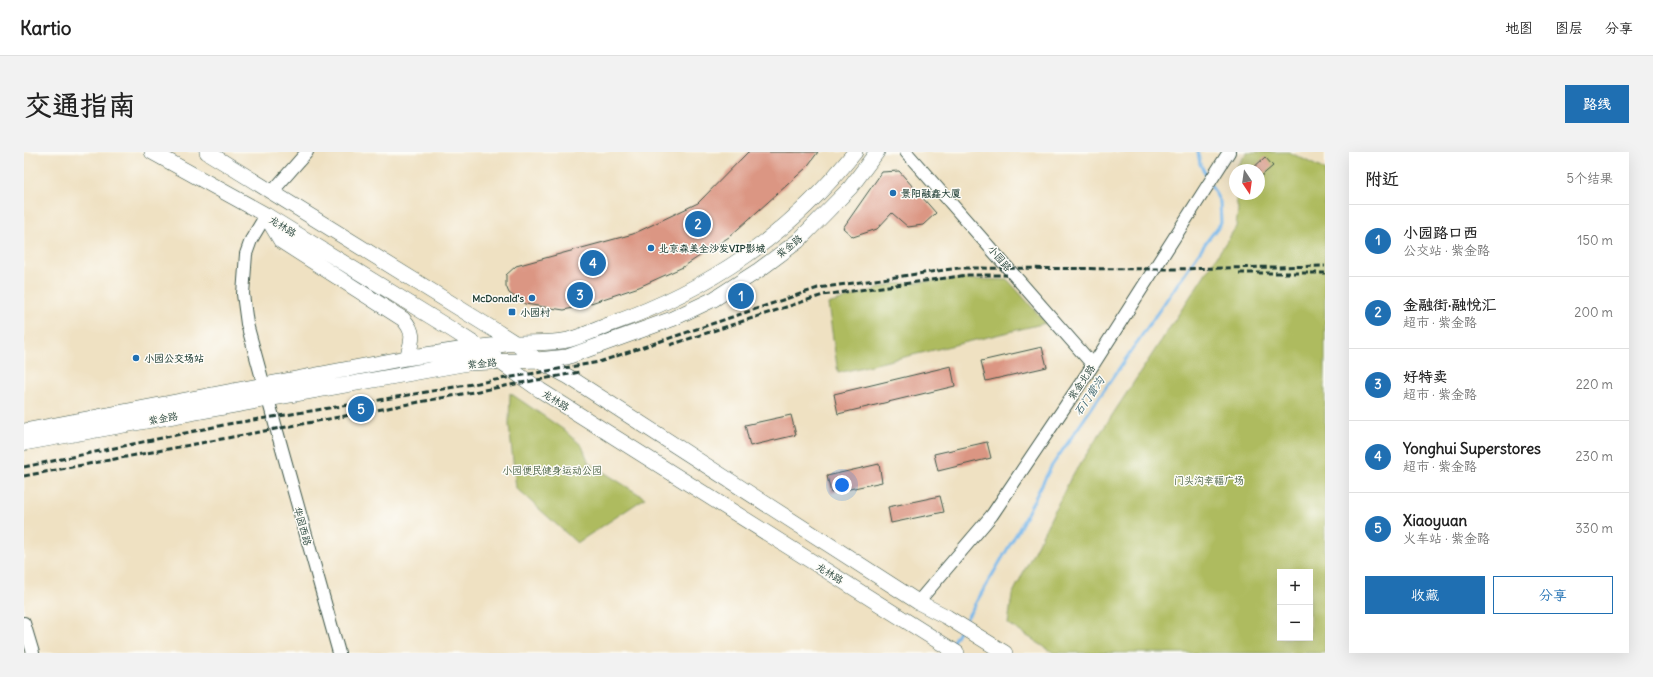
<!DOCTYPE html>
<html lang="zh">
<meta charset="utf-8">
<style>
:root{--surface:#fff;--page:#f2f2f2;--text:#222;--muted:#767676;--line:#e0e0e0;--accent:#1f6fb2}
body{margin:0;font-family:Delius,"LXGW WenKai TC",sans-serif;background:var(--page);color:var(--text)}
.controls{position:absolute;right:12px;bottom:12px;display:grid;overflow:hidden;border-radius:0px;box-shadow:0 4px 16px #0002}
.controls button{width:36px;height:36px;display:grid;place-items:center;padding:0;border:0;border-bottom:1px solid var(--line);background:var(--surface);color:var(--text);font:20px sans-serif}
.compass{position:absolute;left:1205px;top:12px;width:36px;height:36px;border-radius:50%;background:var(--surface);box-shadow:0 4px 16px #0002;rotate:167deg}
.you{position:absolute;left:818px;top:333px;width:14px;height:14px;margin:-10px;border:3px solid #fff;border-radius:50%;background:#1a73e8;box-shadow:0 0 0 6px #1a73e833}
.badge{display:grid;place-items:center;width:26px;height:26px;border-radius:50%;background:var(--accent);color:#fff;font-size:13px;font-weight:700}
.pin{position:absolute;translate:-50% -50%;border:2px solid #fff;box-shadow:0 1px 4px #0006}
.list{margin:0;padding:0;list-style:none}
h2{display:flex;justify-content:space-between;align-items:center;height:52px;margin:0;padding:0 16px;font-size:17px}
h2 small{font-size:13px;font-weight:400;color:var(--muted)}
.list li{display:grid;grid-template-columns:26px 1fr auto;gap:12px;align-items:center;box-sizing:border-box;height:72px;padding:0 16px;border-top:1px solid var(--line)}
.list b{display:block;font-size:15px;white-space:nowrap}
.list p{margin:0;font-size:13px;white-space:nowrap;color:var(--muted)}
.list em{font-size:13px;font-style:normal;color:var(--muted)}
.actions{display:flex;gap:8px;padding:12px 16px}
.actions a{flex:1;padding:9px 0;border:1px solid var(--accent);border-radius:0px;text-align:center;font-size:14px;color:var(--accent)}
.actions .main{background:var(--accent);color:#fff}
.map{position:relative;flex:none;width:1301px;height:501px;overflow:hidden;border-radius:0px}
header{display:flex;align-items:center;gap:24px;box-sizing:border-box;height:56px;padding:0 20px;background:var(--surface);border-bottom:1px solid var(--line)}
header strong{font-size:19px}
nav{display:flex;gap:22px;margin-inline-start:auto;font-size:14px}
.intro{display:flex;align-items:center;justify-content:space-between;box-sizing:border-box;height:96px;padding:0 24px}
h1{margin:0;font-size:28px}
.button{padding:10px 18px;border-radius:0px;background:var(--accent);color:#fff;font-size:14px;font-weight:700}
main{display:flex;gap:24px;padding:0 24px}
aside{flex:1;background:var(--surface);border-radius:0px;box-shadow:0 4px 16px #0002}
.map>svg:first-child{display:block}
.green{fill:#aebb5e;stroke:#667c49;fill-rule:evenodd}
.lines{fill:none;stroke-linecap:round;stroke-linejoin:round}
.stream{stroke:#76b7eb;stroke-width:3}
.building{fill:#db9683}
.minor-casing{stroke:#3e5649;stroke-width:14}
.major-casing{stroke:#3e5649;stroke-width:16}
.minor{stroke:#fff;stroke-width:12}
.major{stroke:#fff;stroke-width:15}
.rail{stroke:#1f3d34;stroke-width:3;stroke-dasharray:6 3;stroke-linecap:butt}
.poi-dot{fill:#1f6fb2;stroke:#fdfcf7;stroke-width:1.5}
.labels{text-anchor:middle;stroke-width:3;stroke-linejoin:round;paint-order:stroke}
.poi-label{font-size:10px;font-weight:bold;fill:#1f3d34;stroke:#fdfcf7;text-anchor:start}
.street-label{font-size:10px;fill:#1f3d34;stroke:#fdfcf7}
.park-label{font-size:10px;fill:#435c3e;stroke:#fdfcf7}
.water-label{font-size:11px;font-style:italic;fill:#39626b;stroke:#fdfcf7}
</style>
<header>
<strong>Kartio</strong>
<nav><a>地图</a><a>图层</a><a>分享</a></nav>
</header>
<div class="intro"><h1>交通指南</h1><a class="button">路线</a></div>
<main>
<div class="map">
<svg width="1301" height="501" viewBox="0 0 1301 501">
<rect width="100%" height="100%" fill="#fdfcf7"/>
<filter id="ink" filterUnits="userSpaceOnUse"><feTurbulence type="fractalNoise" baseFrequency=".025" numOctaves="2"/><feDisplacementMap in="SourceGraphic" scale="8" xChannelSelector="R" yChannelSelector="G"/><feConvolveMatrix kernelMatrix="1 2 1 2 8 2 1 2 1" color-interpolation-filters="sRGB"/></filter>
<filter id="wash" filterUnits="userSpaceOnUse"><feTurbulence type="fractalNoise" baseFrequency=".012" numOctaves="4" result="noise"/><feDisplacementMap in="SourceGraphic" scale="16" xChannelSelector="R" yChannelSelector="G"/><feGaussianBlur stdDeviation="0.9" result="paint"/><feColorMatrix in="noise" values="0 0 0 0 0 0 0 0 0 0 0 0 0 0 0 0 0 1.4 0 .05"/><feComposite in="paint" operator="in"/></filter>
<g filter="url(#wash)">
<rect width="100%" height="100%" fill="#efe1c2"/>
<path class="green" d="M 1223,0 L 1265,0 L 1301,18 L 1301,501 L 1030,501 L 984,472 L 988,443 L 1048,324 L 1212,75 L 1214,57 L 1211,42 L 1235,42 L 1235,18 L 1211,18 L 1211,40 L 1210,31 L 1205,25 ZM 1256,420 L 1286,420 L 1286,486 L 1256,486 Z
M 938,127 L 984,128 L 1022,171 L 814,221 L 804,152 L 869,132 Z
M 486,241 L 543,280 L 558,294 L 565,311 L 621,346 L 553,391 L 492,336 L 485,273 Z"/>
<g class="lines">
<path class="stream" d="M 1174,0 L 1176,12 L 1184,26
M 940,471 L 994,379 L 1027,315 L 1183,89 L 1197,71 L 1196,50 L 1187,33
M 927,493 L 936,477"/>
</g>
<g id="blocks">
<path class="building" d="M 724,0 L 794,0 L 782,16 L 705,85 L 659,115 L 615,135 L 558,154 L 540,158 L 501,152 L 485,141 L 482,134 L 482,123 L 492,114 L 609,82 L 674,51 Z
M 1241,5 L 1249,14 L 1235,26 L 1235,18 L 1227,18 Z
M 875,19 L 912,61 L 899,73 L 884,75 L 868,61 L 853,77 L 829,85 L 819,76 L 858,20 Z
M 1018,195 L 1023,215 L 962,229 L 957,209 Z
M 927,214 L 931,234 L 814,262 L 810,242 Z
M 767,263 L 772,283 L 726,294 L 721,273 Z
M 963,290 L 967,306 L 914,319 L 910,302 Z
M 855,312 L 858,330 L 807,341 L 803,324 Z
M 916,344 L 920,360 L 867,371 L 864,355 Z"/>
</g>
</g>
<g filter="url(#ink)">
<use href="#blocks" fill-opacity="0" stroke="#3e5649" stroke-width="1"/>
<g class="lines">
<g class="minor-casing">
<path id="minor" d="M 882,0 L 1069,213
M 248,40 L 283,0
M 240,234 L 223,172 L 219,142 L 222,102 L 227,88 L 242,63
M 244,247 L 315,501
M 894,450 L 968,363 L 1069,213 L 1205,0
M 0,471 L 9,501"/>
</g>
<g class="major-casing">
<path id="major" d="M 128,0 L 242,63 L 427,177 L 455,195 L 516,238 L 933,501
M 183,0 L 472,179 L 491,191 L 513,208 L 545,225 L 894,450 L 923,465 L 981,501
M 242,64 L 257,89 L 379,167 C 392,181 388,189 383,206
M 0,279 C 128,255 255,230 382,206 C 418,200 454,195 490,191 C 507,190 527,192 544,188 C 559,184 573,177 587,172 C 686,137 765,83 831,0
M 0,291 L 444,211 L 513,208 L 543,205 L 648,167 L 690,147 L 735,118 L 774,89 L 826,36 L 853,0"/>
</g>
<use href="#minor" class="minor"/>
<use href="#major" class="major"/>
<path class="rail" d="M 1215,121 L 1301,121
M 646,193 L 799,143 L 944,123 L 983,123
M 0,315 L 204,272 L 350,249 L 575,210 L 794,136 L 935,116 L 1149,117 L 1301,114
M 0,324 L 556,220"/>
</g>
</g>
<g class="poi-dot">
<circle cx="869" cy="41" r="4"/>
<circle cx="627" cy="96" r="4"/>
<circle cx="508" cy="146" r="4"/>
<rect x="484" y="156" width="8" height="8" rx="2"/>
<circle cx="112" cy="206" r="4"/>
</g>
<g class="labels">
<g class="poi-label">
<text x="877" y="45">景阳融鑫大厦</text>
<text x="635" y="100">北京森美全沙发VIP影城</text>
<text x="500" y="150" text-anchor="end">McDonald's</text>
<text x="496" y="164">小园村</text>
<text x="120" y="210">小园公交场站</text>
</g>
<g class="street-label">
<text transform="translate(259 74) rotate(32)" y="4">龙林路</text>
<text transform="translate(765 94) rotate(-39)" y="4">紫金路</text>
<text transform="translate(976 106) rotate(49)" y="4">小园路</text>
<text transform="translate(458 211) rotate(-5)" y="4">紫金路</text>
<text transform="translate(1057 230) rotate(-56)" y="4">紫金北路</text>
<text transform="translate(532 248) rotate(32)" y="4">龙林路</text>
<text transform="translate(139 266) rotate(-10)" y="4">紫金路</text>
<text transform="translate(279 374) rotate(74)" y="4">华园西路</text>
<text transform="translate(806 421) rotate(32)" y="4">龙林路</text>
</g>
<g class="park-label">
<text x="528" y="322">小园便民健身运动公园</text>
<text x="1185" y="332">门头沟幸福广场</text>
</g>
<g class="water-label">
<text transform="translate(1065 244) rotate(-55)" y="4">石门营沟</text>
</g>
</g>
</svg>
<div class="controls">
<button>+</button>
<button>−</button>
</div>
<svg class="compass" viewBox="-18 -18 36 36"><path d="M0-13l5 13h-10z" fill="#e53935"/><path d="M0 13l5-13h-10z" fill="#767676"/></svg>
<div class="you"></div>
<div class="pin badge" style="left:717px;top:144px">1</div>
<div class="pin badge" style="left:674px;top:72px">2</div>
<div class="pin badge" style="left:556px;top:143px">3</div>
<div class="pin badge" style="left:569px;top:111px">4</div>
<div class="pin badge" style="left:337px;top:257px">5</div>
</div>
<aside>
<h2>附近<small>5个结果</small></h2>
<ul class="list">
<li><span class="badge">1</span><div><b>小园路口西</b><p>公交站 · 紫金路</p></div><em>150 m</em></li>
<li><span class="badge">2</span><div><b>金融街·融悦汇</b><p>超市 · 紫金路</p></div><em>200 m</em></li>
<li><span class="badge">3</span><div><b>好特卖</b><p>超市 · 紫金路</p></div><em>220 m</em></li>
<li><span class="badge">4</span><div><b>Yonghui Superstores</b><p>超市 · 紫金路</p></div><em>230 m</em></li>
<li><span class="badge">5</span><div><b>Xiaoyuan</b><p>火车站 · 紫金路</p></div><em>330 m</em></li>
</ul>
<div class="actions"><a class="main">收藏</a><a>分享</a></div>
</aside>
</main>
